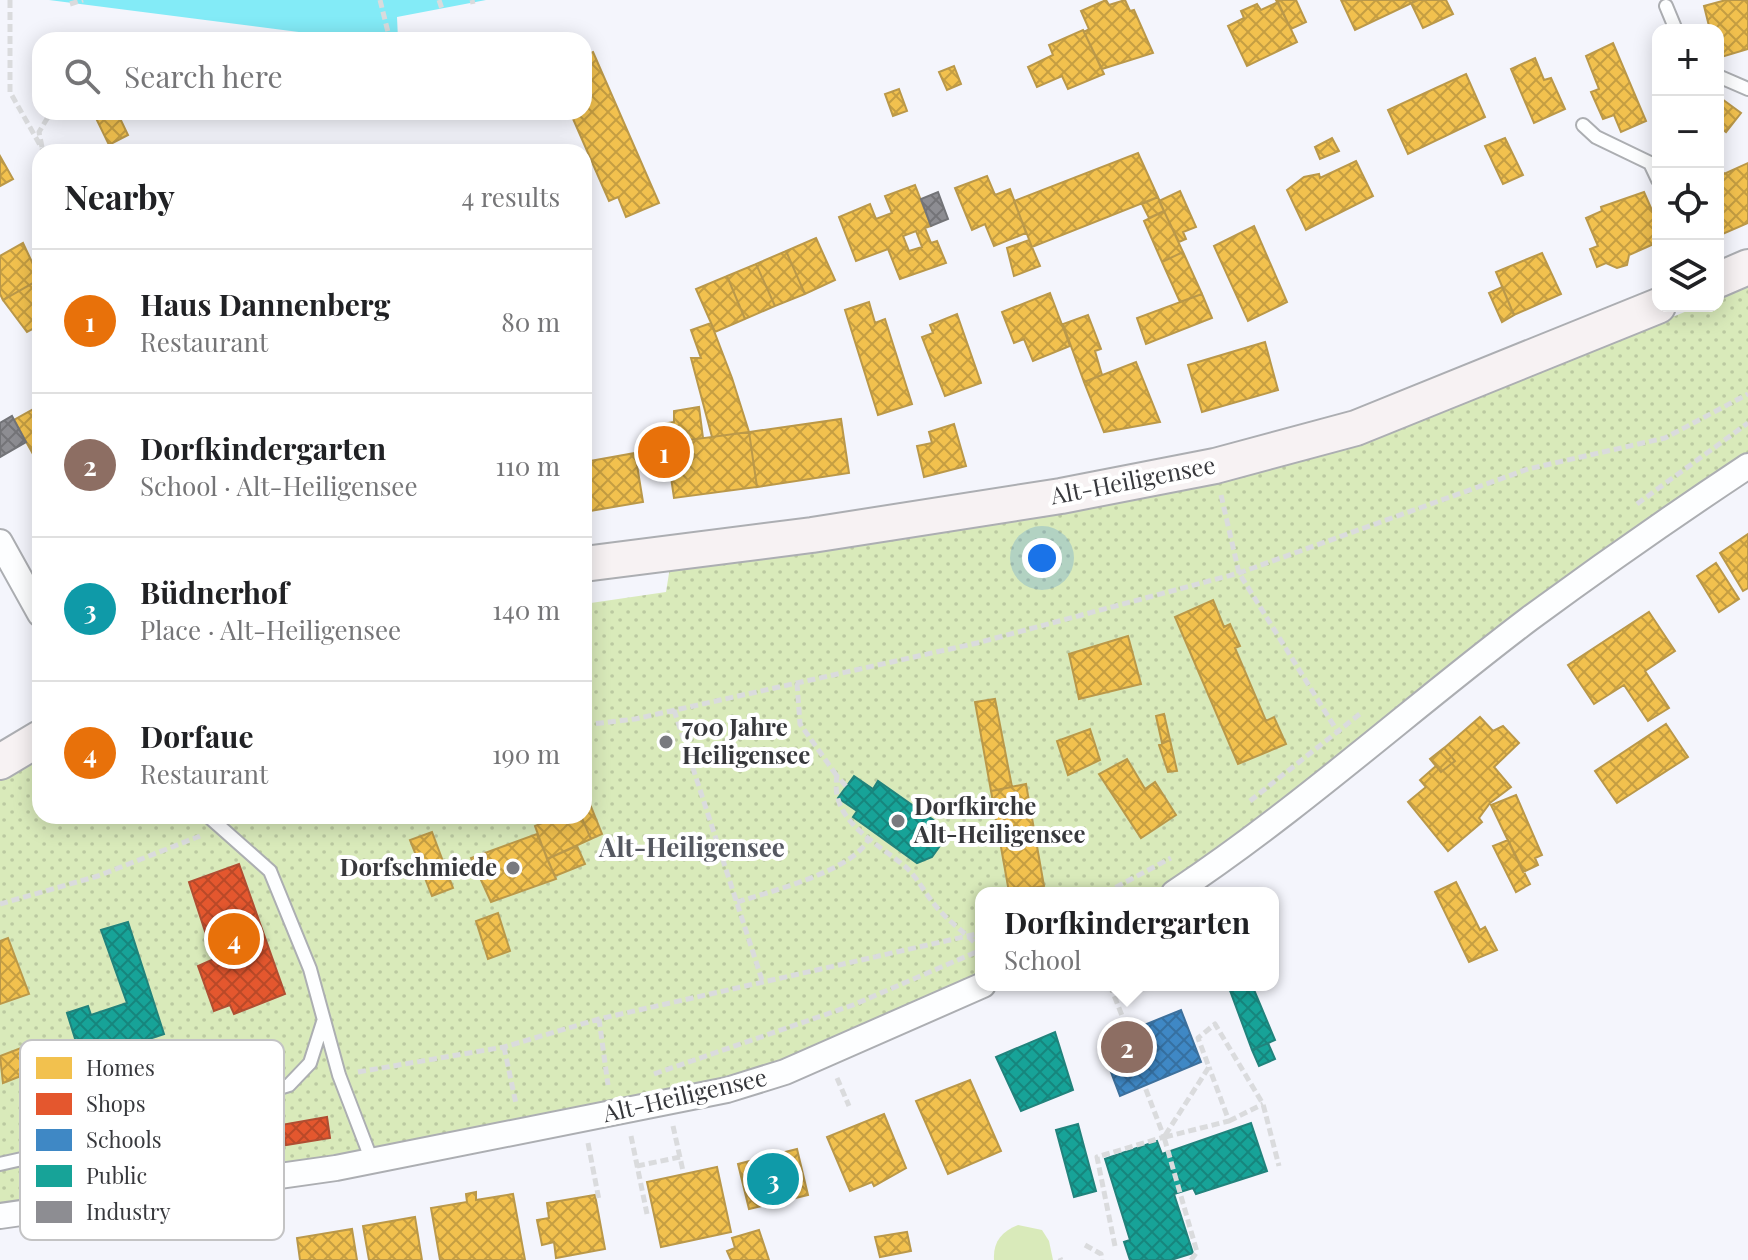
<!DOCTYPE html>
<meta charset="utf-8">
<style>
:root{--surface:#fff;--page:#f2f2f2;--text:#202124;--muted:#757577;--line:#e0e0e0;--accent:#d93025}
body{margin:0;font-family:"Playfair Display",serif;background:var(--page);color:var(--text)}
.controls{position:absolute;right:24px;top:24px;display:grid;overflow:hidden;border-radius:16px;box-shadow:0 4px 20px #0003}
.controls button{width:72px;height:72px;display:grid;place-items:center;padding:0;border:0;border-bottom:2px solid var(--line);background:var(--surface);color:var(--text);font:40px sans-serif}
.you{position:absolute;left:1042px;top:558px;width:28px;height:28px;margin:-20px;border:6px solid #fff;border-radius:50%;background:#1a73e8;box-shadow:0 0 0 12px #1a73e833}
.badge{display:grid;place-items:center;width:52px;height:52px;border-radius:50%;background:var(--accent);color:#fff;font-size:26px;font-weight:700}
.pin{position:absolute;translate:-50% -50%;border:4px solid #fff;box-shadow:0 2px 8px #0006}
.popup{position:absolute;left:975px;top:887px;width:304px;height:104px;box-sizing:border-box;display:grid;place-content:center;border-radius:16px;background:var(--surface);filter:drop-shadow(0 2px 6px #0005);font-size:26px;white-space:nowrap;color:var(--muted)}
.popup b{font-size:30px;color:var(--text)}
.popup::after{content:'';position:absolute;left:50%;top:100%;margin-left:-16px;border:16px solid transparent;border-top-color:var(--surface)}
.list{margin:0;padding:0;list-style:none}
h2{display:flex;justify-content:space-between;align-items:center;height:104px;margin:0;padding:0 32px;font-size:34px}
h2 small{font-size:26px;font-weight:400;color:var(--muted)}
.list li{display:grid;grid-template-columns:52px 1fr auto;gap:24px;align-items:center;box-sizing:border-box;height:144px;padding:0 32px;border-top:2px solid var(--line)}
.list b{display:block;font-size:30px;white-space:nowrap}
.list p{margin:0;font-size:26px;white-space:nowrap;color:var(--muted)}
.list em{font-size:26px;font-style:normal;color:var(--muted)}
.icon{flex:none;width:44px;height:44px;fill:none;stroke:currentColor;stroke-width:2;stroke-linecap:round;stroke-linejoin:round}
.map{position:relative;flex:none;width:1748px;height:1260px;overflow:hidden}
.search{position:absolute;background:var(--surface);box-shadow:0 4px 20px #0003;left:32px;top:32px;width:560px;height:88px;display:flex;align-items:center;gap:20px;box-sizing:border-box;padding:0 28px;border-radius:24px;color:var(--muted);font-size:30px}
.panel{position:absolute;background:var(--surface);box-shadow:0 4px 20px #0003;left:32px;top:144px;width:560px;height:680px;border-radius:24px}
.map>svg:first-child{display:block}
.park{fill:url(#park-dots)}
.garden{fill:#d9eaba}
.water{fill:#83ebf7}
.homes{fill:url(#homes-cross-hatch);stroke:#ba9849;stroke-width:2;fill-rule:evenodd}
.shops{fill:url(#shops-cross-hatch);stroke:#b04e32;stroke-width:2}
.schools{fill:url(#schools-cross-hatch);stroke:#3d709c;stroke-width:2}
.public{fill:url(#public-cross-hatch);stroke:#21837c;stroke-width:2}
.industry{fill:url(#industry-cross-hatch);stroke:#737478;stroke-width:2}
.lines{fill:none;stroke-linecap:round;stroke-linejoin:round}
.lane-casing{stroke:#acaeb2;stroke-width:16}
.street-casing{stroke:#acaeb2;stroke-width:28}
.secondary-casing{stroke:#acaeb2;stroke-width:38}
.path{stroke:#dadbdd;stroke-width:5;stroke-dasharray:8 4;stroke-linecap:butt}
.lane{stroke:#fdfeff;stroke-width:12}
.street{stroke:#fdfeff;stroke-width:24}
.secondary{stroke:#f7f2f3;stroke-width:34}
.poi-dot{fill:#797a7f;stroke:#fff;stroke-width:3}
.labels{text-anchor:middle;stroke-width:8;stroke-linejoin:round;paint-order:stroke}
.street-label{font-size:24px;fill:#37383c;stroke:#fff}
.poi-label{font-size:24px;font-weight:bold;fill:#37383c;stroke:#fff;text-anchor:start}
.neighbourhood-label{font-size:26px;font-weight:bold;fill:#555861;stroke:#fff}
.key{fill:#fff;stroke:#c3c3c4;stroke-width:2}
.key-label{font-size:22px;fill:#37383c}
</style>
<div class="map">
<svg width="1748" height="1260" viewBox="0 0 1748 1260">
<defs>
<pattern id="park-dots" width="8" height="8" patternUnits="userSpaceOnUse" patternTransform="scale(2)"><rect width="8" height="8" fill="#d9eaba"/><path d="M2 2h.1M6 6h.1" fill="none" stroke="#bbc9a1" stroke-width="1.8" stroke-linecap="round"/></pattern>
<pattern id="homes-cross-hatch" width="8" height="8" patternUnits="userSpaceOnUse" patternTransform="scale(2)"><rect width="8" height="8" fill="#f2c14e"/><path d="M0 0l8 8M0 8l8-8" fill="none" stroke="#c59e42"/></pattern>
<pattern id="shops-cross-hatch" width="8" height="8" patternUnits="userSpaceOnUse" patternTransform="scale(2)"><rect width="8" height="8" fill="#e4572e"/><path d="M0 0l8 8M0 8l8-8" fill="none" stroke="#ba4928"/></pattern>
<pattern id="schools-cross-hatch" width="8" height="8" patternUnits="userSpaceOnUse" patternTransform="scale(2)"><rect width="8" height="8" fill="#3f88c5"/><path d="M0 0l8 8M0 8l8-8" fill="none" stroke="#3670a1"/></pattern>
<pattern id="public-cross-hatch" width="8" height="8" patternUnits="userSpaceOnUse" patternTransform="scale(2)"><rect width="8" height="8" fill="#17a398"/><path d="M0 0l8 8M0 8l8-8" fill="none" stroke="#16867d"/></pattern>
<pattern id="industry-cross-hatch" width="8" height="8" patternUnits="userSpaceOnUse" patternTransform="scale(2)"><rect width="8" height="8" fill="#8d8d92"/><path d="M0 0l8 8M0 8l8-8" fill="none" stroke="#747478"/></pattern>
</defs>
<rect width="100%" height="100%" fill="#f4f5fc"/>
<path class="park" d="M 1748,285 L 1748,456 L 1234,847 L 1162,893 L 981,893 L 981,981 L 764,1074 L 285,1168 L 0,1207 L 0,779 L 40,756 L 40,816 L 584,816 L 584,604 L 666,592 L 670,567 L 1059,512 L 1184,489 L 1266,469 L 1430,418 L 1699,306 L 1718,306 L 1718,298 Z"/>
<path class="garden" d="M 1018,1225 L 1042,1230 L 1049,1241 L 1053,1260 L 994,1260 C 993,1242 1001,1232 1018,1225 Z"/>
<path class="water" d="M 49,0 L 486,0 L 397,17 L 398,39 L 361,40 Z"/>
<path class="homes" d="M 1106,0 L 1109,5 L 1125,0 L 1130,11 L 1134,10 L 1153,53 L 1102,69 L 1084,32 L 1089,29 L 1081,11 Z
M 1276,0 L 1296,0 L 1306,22 L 1291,29 Z
M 1341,0 L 1418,0 L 1355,30 Z
M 1417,0 L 1446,0 L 1453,14 L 1423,28 L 1411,3 Z
M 1726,0 L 1748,0 L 1748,49 L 1718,58 L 1718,30 L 1710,30 L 1704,6 Z
M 1278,2 L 1297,42 L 1247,66 L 1228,26 L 1244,18 L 1241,11 L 1257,4 L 1261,10 Z
M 1083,30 L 1104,74 L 1068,89 L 1062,76 L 1037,87 L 1028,67 L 1053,55 L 1049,45 Z
M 1613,43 L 1646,121 L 1621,132 L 1614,115 L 1603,119 L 1591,92 L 1599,89 L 1586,56 Z
M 593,52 L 659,203 L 626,217 L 618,197 L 609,201 L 570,112 L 584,112 L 584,56 Z
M 1535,58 L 1544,80 L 1551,78 L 1565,109 L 1534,123 L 1511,69 Z
M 954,66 L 961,84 L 947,90 L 939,72 Z
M 1466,74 L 1485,117 L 1408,154 L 1388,110 Z
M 899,89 L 907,111 L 893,116 L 885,94 Z
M 1722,99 L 1741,113 L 1726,132 L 1718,126 L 1718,105 Z
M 117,112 L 128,135 L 109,145 L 94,114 Z
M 1332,138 L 1339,151 L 1320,159 L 1315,147 Z
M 1505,138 L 1523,175 L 1503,184 L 1485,146 Z
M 1138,153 L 1158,197 L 1032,247 L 1014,201 Z
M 0,156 L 13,179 L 0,186 Z
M 1356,161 L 1373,196 L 1306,230 L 1287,190 L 1304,177 L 1319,174 L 1320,178 Z
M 1748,163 L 1748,223 L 1718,236 L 1718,169 L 1721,168 L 1724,174 Z
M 987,176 L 995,195 L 1010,189 L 1026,233 L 994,246 L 985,224 L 972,230 L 955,188 Z
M 915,185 L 931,226 L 925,228 L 931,243 L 937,241 L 946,263 L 900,279 L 888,249 L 856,261 L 839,217 L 870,204 L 876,219 L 892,213 L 885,196 ZM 916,231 L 922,247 L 909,251 L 903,236 Z
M 1180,191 L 1196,227 L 1183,232 L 1186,239 L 1179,242 L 1159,201 Z
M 1644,192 L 1658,224 L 1658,242 L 1629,255 L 1627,265 L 1617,268 L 1606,263 L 1597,267 L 1590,249 L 1598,246 L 1586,218 L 1602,211 L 1601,207 Z
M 1158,197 L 1164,211 L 1149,218 L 1142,204 Z
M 1164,211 L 1183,252 L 1162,262 L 1144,221 Z
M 1254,226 L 1287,302 L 1248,321 L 1214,246 Z
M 816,238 L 835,280 L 805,294 L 786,251 Z
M 1029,240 L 1040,266 L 1014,276 L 1007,248 Z
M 23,243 L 40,279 L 3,300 L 0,294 L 0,256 Z
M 786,251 L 805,294 L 775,306 L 756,264 Z
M 1183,252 L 1202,294 L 1180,302 L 1162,262 Z
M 1542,253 L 1561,294 L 1514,315 L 1496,272 Z
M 756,264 L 775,306 L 745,319 L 727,276 Z
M 727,276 L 745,319 L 715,332 L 696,289 Z
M 40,279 L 40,325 L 27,332 L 3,300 Z
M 1502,287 L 1514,315 L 1502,322 L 1489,293 Z
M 1050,293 L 1070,346 L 1033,361 L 1024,339 L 1014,343 L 1002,312 Z
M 1202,294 L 1212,318 L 1146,344 L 1137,318 Z
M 869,302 L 875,323 L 885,319 L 912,404 L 878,415 L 845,310 Z
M 957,314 L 981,383 L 945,396 L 922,337 L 933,333 L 930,325 Z
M 1088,315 L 1101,349 L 1095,351 L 1102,375 L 1084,382 L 1063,324 Z
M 711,323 L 732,378 L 749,432 L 712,437 L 691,358 L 701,358 L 691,330 Z
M 1265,342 L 1278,390 L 1202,412 L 1188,365 Z
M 1136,362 L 1160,422 L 1104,432 L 1084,382 Z
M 39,406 L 40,461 L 38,463 L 14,420 Z
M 699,407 L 703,438 L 666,443 L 662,424 L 674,422 L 674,411 Z
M 841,419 L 849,473 L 757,487 L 749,432 Z
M 954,424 L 966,466 L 924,477 L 917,446 L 932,443 L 929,432 Z
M 749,432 L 757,487 L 674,498 L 666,443 Z
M 635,453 L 643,502 L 584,512 L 584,462 Z
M 1748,534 L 1748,588 L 1743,591 L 1720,553 Z
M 1716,563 L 1739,599 L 1719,612 L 1697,576 Z
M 1213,600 L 1224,627 L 1230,624 L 1240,646 L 1235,648 L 1266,721 L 1274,717 L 1286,744 L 1238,764 L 1175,617 Z
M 1649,612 L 1675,651 L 1645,671 L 1669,708 L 1648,721 L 1624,685 L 1594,704 L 1568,665 Z
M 1128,636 L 1141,684 L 1079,699 L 1069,654 Z
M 995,699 L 1012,787 L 991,791 L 975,702 Z
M 1164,714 L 1170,740 L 1162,743 L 1156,716 Z
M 1480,717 L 1493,731 L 1503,726 L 1519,743 L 1494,767 L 1511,787 L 1490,803 L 1479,818 L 1482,822 L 1448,851 L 1408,802 L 1426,787 L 1420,780 L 1436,766 L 1441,772 L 1455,761 L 1444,748 Z
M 1666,724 L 1688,757 L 1617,803 L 1595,771 Z
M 1090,729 L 1100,760 L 1068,775 L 1057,741 Z
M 1170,740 L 1177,771 L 1168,772 L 1159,745 Z
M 1444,748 L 1455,761 L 1441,772 L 1430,759 Z
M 1127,759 L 1145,789 L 1155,782 L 1176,815 L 1141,838 L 1099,774 Z
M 1026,784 L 1044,886 L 1009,892 L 991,791 Z
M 1516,795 L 1542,855 L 1535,858 L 1538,865 L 1523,872 L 1491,805 Z
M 590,804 L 602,834 L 591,839 L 581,816 L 584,816 L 584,807 Z
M 559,816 L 581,816 L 591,839 L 547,859 L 535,826 Z
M 432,832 L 453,888 L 432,896 L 410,840 Z
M 537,834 L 556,879 L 491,902 L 471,858 Z
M 1508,840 L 1530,884 L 1516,892 L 1493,846 Z
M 577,846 L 585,864 L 555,876 L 547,859 Z
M 1456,882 L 1480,930 L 1485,927 L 1497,950 L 1469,962 L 1435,892 Z
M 498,913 L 510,951 L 488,959 L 476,921 Z
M 8,938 L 29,994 L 0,1004 L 0,941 Z
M 51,1043 L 60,1068 L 33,1078 L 31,1072 L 3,1083 L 0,1056 L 21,1048 L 23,1053 Z
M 970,1080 L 1001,1151 L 948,1174 L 916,1101 Z
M 884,1114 L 906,1168 L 874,1186 L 872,1182 L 850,1191 L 827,1137 Z
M 797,1149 L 808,1195 L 749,1209 L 738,1164 Z
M 717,1167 L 731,1232 L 661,1247 L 647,1182 Z
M 476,1192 L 476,1200 L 513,1194 L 525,1260 L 440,1260 L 431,1208 L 467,1202 L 466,1194 Z
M 595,1195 L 605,1249 L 556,1258 L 554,1242 L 542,1245 L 537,1220 L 549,1218 L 547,1203 Z
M 415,1217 L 422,1260 L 369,1260 L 363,1226 Z
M 352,1229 L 357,1260 L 300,1260 L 297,1238 Z
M 759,1230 L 769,1260 L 731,1260 L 727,1251 L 735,1248 L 732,1238 Z
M 907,1232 L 911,1251 L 880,1257 L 875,1237 Z"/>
<path class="shops" d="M 239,864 L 285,994 L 234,1014 L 230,1005 L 214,1011 L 198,966 L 214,959 L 189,882 Z
M 327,1117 L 330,1138 L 286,1145 L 285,1140 L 281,1140 L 281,1125 Z"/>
<path class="schools" d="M 1181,1010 L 1201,1062 L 1120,1096 L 1100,1043 Z"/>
<path class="public" d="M 854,776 L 873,789 L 878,781 L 942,826 L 942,843 L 932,857 L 917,863 L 853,817 L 857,811 L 838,798 Z
M 128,922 L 164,1034 L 82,1061 L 67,1013 L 88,1006 L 91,1015 L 127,1003 L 101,930 Z
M 1228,985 L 1252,985 L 1275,1040 L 1252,1050 Z
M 1055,1032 L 1073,1090 L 1021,1111 L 996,1057 Z
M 1268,1043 L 1275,1059 L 1259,1066 L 1252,1050 Z
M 1251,1123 L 1267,1171 L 1196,1194 L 1193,1188 L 1174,1194 L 1193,1253 L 1171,1260 L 1130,1260 L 1124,1242 L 1130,1240 L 1105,1159 L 1157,1141 L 1162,1154 Z
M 1078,1124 L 1096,1191 L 1074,1197 L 1056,1130 Z"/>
<path class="industry" d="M 938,192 L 948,219 L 931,226 L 921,199 Z
M 12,416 L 26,442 L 0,457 L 0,423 Z"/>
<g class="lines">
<g class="lane-casing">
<path id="lane" d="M 1666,6 L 1676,30
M 1718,76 L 1748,89
M 1583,125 L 1596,137 L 1650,163 L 1658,180
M 208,816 L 270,871 L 310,969 L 339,1075 L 372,1161
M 0,1164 L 120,1137 L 289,1085 L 310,1063 L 323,1022"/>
</g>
<g class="street-casing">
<path id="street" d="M 0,542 L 40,614
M 1174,893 C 1299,810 1410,709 1529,619 C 1601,566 1674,515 1748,466
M 0,1216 L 336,1168 L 727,1090 L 785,1072 L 983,985"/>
</g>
<g class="secondary-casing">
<path id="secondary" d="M 1718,280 L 1748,267
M 584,564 L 812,535 L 1061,496 L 1215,466 L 1356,428 L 1658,306
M 0,762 L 40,738"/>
</g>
<path class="path" d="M 10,0 L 10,92 L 44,152
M 380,0 L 390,40
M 439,0 L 442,9
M 472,0 L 473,4
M 70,4 L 83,0
M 42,147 L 39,132 L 51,112
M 1221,495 L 1239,573 L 1339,734
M 1637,504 L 1748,423
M 797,683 L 800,724 L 837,776
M 674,710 L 763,983
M 584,725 L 635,719 L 977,643 L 1239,573 L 1528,469 L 1665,438 L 1748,394
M 846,786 L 837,776 C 829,821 878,843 907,868 C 920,881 928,899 941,912 C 954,926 969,935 981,950
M 1250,801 L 1361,713
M 243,821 L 257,816
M 1105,893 L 1171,858
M 737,902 C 769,892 852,871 868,840
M 0,904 L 98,876 L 200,836
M 1110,985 L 1128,1031
M 599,1019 L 608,1085
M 504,1047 L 516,1104
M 358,1072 L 504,1047 L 599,1019 L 981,933
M 654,1074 L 853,1005 L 981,950
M 837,1078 L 849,1106
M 1229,1121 L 1263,1104
M 673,1126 L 683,1171
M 631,1136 L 647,1214
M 1165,1137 L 1229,1121 L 1209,1067
M 588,1143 L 599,1200
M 637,1166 L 680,1157
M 1085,1245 L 1101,1254 L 1102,1260
M 1115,1246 L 1097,1157 L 1164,1137 L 1145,1087
M 1060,1258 L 1061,1260
M 1191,1260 L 1197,1252 L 1164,1137 L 1209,1067 L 1198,1038 L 1215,1024 L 1263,1104 L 1279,1166"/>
<use href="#lane" class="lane"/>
<use href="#street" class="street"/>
<use href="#secondary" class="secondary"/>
</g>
<g class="poi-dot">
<circle cx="666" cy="742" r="8"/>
<circle cx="898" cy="821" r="8"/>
<circle cx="513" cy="868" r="8"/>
</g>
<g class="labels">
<g class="street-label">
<text transform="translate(1133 481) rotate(-11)" y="8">Alt-Heiligensee</text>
<text transform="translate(685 1096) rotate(-13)" y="8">Alt-Heiligensee</text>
</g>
<g class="poi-label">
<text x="682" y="736">700 Jahre<tspan x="682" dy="28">Heiligensee</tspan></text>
<text x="914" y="815">Dorfkirche<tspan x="914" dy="28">Alt-Heiligensee</tspan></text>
<text x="497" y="876" text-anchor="end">Dorfschmiede</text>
</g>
<g class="neighbourhood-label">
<text x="692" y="857">Alt-Heiligensee</text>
</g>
</g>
<rect x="20" y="1040" width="264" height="200" rx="12" class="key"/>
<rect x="36" y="1057" width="36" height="22" fill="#f2c14e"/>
<rect x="36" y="1093" width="36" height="22" fill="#e4572e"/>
<rect x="36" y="1129" width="36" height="22" fill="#3f88c5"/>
<rect x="36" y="1165" width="36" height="22" fill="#17a398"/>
<rect x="36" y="1201" width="36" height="22" fill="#8d8d92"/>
<g class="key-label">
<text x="86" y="1076">Homes</text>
<text x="86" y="1112">Shops</text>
<text x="86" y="1148">Schools</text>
<text x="86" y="1184">Public</text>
<text x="86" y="1220">Industry</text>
</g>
</svg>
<div class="controls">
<button>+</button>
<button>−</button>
<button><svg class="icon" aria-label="locate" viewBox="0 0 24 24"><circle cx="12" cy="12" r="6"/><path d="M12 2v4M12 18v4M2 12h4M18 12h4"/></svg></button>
<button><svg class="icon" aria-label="layers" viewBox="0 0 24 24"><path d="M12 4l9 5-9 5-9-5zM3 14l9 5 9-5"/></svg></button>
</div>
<div class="you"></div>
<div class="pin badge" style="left:664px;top:452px;background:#e8710a">1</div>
<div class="pin badge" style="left:1127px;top:1047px;background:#8d6e63">2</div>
<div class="popup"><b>Dorfkindergarten</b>School</div>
<div class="pin badge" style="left:773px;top:1179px;background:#0f9aa8">3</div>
<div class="pin badge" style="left:234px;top:939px;background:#e8710a">4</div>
<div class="search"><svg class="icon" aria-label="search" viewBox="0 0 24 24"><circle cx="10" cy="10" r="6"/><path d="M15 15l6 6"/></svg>Search here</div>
<section class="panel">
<h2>Nearby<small>4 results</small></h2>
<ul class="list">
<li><span class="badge" style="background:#e8710a">1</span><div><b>Haus Dannenberg</b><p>Restaurant</p></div><em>80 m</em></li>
<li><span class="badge" style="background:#8d6e63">2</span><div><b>Dorfkindergarten</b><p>School · Alt-Heiligensee</p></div><em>110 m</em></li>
<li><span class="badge" style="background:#0f9aa8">3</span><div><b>Büdnerhof</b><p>Place · Alt-Heiligensee</p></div><em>140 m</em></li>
<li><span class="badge" style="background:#e8710a">4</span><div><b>Dorfaue</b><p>Restaurant</p></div><em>190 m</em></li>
</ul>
</section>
</div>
